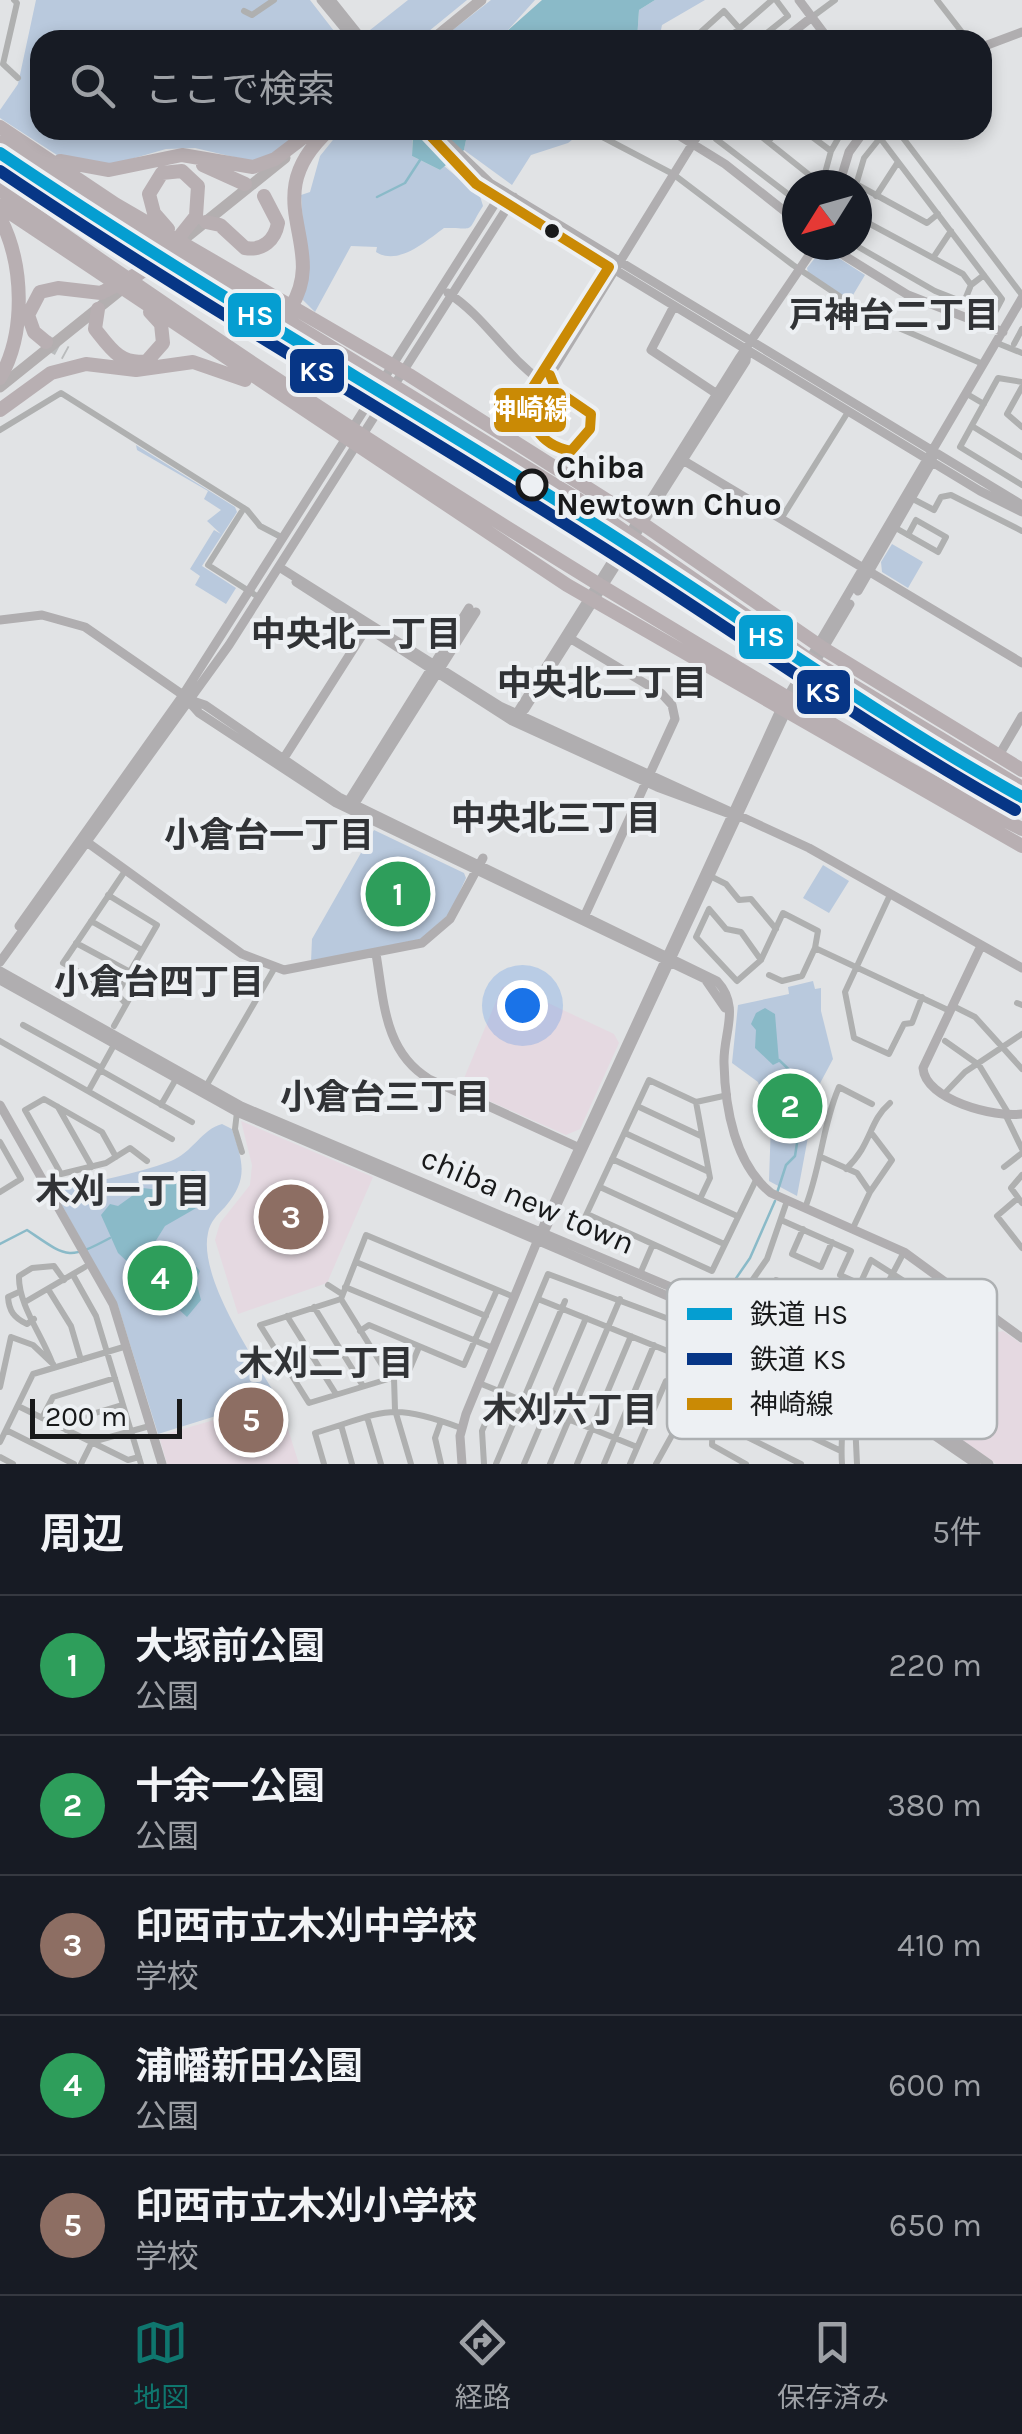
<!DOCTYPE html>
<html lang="ja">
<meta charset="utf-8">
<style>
:root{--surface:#171b24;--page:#20242c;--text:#f1f3f6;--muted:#9ea1a6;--line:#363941;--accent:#0f766e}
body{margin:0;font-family:Karla,"Noto Sans JP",sans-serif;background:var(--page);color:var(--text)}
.compass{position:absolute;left:782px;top:170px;width:90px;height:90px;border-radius:50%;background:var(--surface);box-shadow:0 5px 15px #0003;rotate:233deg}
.scale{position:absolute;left:30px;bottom:25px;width:152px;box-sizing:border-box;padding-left:10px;border:5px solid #18191a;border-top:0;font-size:28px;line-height:35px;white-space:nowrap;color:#18191a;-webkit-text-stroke:8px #edf0f3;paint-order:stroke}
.you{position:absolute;left:522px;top:1005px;width:35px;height:35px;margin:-25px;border:8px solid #fff;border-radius:50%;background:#1a73e8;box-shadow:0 0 0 15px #1a73e833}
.badge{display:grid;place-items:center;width:65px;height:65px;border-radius:50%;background:var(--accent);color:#fff;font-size:32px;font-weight:700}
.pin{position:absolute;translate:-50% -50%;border:5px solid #fff;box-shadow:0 2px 10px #0006}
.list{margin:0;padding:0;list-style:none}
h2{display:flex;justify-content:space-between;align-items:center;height:130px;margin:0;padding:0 40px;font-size:42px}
h2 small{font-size:32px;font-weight:400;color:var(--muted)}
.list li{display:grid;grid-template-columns:65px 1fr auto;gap:30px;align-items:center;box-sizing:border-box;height:140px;padding:0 40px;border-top:2px solid var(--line)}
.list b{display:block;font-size:38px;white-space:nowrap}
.list p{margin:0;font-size:32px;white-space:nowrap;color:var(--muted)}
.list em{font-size:32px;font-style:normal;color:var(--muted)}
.icon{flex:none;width:55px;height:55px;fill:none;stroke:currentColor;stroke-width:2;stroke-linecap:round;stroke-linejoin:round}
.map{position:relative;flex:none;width:1022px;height:1464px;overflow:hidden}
.search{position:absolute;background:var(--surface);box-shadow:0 5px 15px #0003;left:30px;right:30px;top:30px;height:110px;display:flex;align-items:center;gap:25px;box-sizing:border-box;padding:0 35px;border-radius:30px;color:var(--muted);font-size:38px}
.sheet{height:830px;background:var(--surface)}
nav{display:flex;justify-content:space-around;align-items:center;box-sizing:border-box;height:140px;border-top:2px solid var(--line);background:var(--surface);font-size:28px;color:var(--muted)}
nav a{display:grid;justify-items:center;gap:5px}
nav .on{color:var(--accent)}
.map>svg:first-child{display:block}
.education{fill:#e5d9e1}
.green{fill:#b9c9dd}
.water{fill:#8abac8}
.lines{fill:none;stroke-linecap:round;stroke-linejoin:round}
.stream{stroke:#8abac8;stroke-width:2.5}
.highway-tunnel{stroke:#b9bbbc;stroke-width:14;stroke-dasharray:14 7;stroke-linecap:butt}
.street{stroke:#afb0b0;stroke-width:6}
.secondary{stroke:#b0aeb0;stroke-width:9}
.primary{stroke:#b3afb0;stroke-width:11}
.highway{stroke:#b8afb2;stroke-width:14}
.bus-1-casing{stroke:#edf0f3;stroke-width:18}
.bus-1{stroke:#ca8a05;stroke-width:10}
.rail-1-casing{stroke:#edf0f3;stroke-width:20}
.rail-2-casing{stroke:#edf0f3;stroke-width:20}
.rail-1{stroke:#059ed1;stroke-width:12}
.rail-2{stroke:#073686;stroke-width:12}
.bus-dot{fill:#18191a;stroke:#edf0f3;stroke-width:4}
.stop-dot{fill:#edf0f3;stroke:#18191a;stroke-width:5}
.labels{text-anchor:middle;stroke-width:8;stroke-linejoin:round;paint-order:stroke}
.stop-label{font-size:32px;font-weight:bold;fill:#18191a;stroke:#edf0f3;text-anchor:start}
.street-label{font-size:32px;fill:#18191a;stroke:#edf0f3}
.neighbourhood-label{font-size:35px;font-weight:bold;fill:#313336;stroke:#edf0f3}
.key{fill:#edf0f3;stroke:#adb0b2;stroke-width:2.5}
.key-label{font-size:28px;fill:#18191a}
.line-badge{stroke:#edf0f3;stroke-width:4}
.badge-label{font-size:28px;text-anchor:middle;font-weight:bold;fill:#fff}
</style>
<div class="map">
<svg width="1022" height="1464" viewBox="0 0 1022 1464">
<rect width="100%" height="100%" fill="#e1e3e5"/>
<path class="education" d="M 510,985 L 614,1034 L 619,1043 L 580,1129 L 566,1135 L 460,1088 L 502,987 Z
M 241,1121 L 373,1177 L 327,1283 L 238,1314 L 215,1240 L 220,1223 L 250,1185 L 252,1165 Z
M 1003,1331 L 1022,1344 L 1022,1464 L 996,1464 L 938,1422 L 935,1407 L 988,1334 Z
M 279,1401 L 299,1464 L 167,1464 L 159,1436 Z"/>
<path class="green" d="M 36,0 L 310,0 L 341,40 L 40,40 L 40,130 L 303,130 L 266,158 L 251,161 L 195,148 L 166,149 L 103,167 L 60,157 L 0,118 L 0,110 L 18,84 Z
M 408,0 L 467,0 L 418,40 L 370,40 L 365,34 Z
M 491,0 L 535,0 L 499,40 L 440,40 Z
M 655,0 L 705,0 L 662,25 L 659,40 L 637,40 L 639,10 Z
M 341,130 L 412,130 L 412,156 L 440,170 L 444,166 L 480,196 L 483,206 C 465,234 478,228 444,228 C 425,242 398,266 376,252 L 377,247 L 351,246 L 315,312 L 302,299 L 307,284 L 301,195 L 310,192 L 320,156 Z
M 468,130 L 585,130 L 568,143 L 531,155 L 512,185 L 464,150 Z
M 823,248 L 865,275 L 850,300 L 808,273 L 807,268 Z
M 136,445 L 235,507 L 237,512 L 202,566 L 236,588 L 226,604 L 195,585 L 200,576 L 190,569 L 214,530 L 221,534 L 207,521 L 221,510 L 204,499 L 208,491 L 137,450 Z
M 892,544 L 923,562 L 908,588 L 882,572 L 881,562 Z
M 374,830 L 464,873 L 466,878 L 450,913 L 421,939 L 311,962 L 312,939 Z
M 823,865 L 849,881 L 829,913 L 803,898 Z
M 813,981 L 815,989 L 821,988 L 821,1011 L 833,1059 L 817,1089 L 797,1196 L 769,1181 L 771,1122 L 758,1082 L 732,1063 L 738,1005 L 789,994 L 788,987 Z
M 222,1124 L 232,1129 C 243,1162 249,1179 225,1207 C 217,1215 210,1222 208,1233 C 198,1277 254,1359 277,1397 L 158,1434 L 118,1306 L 54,1191 C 95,1181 133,1175 171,1161 C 192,1153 202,1129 222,1124 Z"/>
<path class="water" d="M 542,0 L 655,0 L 639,10 L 637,40 L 497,40 Z
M 468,130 L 464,150 L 440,170 L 412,156 L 413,130 Z
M 765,1008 L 775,1014 L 779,1062 L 773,1065 L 755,1048 L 756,1030 L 751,1024 L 756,1013 Z
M 193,1170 L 208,1174 L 203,1191 L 205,1203 L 165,1226 L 155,1242 L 169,1258 L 182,1251 L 200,1271 L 196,1281 L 201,1300 L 187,1317 L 118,1253 L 101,1215 L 110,1204 L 118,1206 L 143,1188 L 159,1190 L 166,1179 Z"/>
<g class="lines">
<path class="stream" d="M 377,197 L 405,183 L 420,160
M 777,1193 L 786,1165 L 795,1156 L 806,1086 L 779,1060
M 0,1244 L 27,1230 C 67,1257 67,1261 110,1238
M 719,1303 L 750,1258 L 775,1201"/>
<path class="highway-tunnel" d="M 46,342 L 66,353"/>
<path class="street" d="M 14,0 L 17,3 L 3,64 L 18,78
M 937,0 L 968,40
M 244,11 L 252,15 L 274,0
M 812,17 L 835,0
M 692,40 L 724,11 L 739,28
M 726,40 L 772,0
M 758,40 L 788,16 L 776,0
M 722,130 L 716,139 L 797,201
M 753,130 L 822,185
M 803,130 L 831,151
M 897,130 L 1022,295
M 591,131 L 673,174 L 793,265 L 866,314 L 983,364
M 769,141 L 777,130
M 822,184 L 831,151 L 843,130
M 856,184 L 927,223 L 938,214
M 856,185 L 864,158 L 880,138
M 876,196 L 898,162
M 857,217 L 963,274 L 971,285
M 855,245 L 935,291 L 994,314 L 1002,299 L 874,130
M 933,258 L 951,231
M 964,302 L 971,285 L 984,275
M 997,343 L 1022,353
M 1014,344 L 1022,329
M 1022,382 L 998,378 L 960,447 L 1022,485
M 1022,387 L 1007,414 L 1022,427
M 967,394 L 984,404
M 972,426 L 1022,457
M 0,430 L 61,393 L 247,510 L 260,526 L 283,538
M 911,498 L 934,510 L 941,497 L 951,495 L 1022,531
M 244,508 L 208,565 L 260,598
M 781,519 L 848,412
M 894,527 L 938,552 L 946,537 L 916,520 L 908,535
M 125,871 L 63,963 L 117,994 L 126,1004
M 712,877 L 726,884 L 739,900 L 751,899 L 776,929
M 108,895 L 157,925 L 117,994
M 889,897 L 845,992 L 854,1038 L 889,1054 L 904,1024 L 912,1023 L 922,997
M 91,921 L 142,950
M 76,943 L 130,972
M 761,960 L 741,932 L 726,929 L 709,909 L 696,937 L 737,981 L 761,960 L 783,913 L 818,931 L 815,948
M 769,975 L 782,981 L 802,976 L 815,948 L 950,1011
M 1017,1003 L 1022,1005
M 953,1006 L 975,1017 L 1022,1069
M 23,1025 L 101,1068
M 114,1026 L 137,985
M 0,1041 L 172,1139
M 945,1041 L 979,1065 L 1010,1116
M 100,1070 L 192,1122
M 205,1088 L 274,969
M 89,1090 L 114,1045
M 944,1094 L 965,1072 L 1022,1034
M 696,1102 L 710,1178 L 700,1199
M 161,1105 L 176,1079
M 637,1106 L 701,1136
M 58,1107 L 92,1167
M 237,1112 L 235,1129 L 242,1152
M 1006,1116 L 1022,1149
M 625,1133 L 707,1171
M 0,1142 L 21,1179 L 0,1192
M 116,1157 L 102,1132 L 44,1099 L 25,1110 L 61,1174 L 106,1163 L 130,1148 L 147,1161
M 821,1157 L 857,1173 L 870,1192 L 853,1228
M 612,1159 L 737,1216
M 1004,1167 L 1022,1153
M 846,1169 C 873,1143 868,1122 890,1103
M 1022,1175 L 1011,1188 L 1022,1203
M 600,1187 L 724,1244
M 870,1192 L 892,1160 L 873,1135
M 1018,1198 L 997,1216 L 1022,1248
M 787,1201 L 767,1259 L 742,1295 L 838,1337 L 850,1314
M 805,1208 C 821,1168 822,1127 839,1087 L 872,1104
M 587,1214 L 712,1271 L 756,1180
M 781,1220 L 851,1251 L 840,1275 L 882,1294 L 904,1252
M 580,1228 L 649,1080 L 696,1102 L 728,1095
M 803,1229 L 792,1254 L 821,1267 L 832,1242
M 356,1262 L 486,1316
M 640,1274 L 653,1244
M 73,1275 L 96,1316 L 141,1464
M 328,1285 L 342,1294
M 913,1285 L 898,1307 L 932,1330 L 947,1308
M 345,1287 L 493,1348
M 48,1289 L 71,1326 L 81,1360
M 19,1292 L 8,1297 C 9,1311 14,1318 27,1324 L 34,1319
M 341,1299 L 260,1325 L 309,1403 L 408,1373 L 419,1347
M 538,1299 L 680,1356
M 25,1302 L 85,1267
M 765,1305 L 776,1280 L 805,1293 L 794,1318
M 314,1307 L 363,1386
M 287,1316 L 336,1394
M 726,1319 L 715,1355 L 712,1445 L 746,1464
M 360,1331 L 369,1325 L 464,1365 L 497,1290
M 719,1335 L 843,1394 C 845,1416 840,1439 842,1464
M 806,1344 L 825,1300 L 870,1324 L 857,1348 L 916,1389 L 965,1320 L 871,1260 L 860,1284
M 941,1354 L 958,1366
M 873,1359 L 888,1336 L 914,1355 L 899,1377
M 715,1360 L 839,1421
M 54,1368 C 45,1339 18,1306 19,1276 L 32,1268 L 54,1266 L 64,1280
M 390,1378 L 341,1299 L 366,1235 L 514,1297
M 394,1378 L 395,1410 L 411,1464
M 479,1383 L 637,1447
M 0,1387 L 11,1337 L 33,1345 L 53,1364
M 714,1390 L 841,1451
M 18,1406 L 128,1460 L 139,1457
M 367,1417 L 381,1464
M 42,1418 L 53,1397 L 115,1378
M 713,1420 L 801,1464
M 341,1425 L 352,1464
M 6,1430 L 74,1464
M 66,1430 L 72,1420 L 122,1405
M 0,1442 L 33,1374 L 127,1346
M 0,1457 L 13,1464
M 81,1464 L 92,1442 L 146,1427
M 324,1464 L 315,1433 C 385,1412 389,1401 461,1428
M 441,1464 L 435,1438 L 441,1421
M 484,1464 L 482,1431 L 548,1274 L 685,1325 L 676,1428 L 656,1464
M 496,1464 L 565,1301
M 524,1464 L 586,1318
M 550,1464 L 620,1299
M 577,1464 L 631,1336
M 604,1464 L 654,1345
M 630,1464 L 666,1381 L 679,1381
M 857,1464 L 855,1422 L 898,1410"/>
<path class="secondary" d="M 321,0 L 354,40
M 331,0 L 363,40
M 799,0 L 829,40
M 783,40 L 812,17
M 982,47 L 1022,32
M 425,130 L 467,177 L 498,199 L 980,491 L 1022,512
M 435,130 L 490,183 L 1022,505
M 590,130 L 591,131
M 670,130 L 725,164 L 797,221
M 839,185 L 849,152 L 865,130
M 827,245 L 908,295 L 1003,332
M 448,293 C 485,317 504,354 541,381
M 674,306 L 651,350 L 717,394
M 550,375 L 562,407 L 547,434 L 541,436 L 528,419 L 531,390 L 610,266
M 538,379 L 550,375 L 701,130
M 681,459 L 1022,663
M 279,567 L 500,706 L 809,848 L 1022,968
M 296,582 L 512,721 L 657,787 L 730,814
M 858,591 L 932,462 L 933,454
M 0,620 L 42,615 L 85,627 L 183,695 L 199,713 L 336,803 L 705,979 L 725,1008
M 571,639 L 661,693 L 672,705 L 675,719 L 585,915
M 190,700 L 205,705 L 339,797 L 717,981 C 741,1007 723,1033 724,1063 C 725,1109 735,1164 771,1193 L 904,1252 L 1022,1338
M 514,720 L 525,709 L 746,361 L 747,351
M 512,721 L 740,357 L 816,245
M 998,757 L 1022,716
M 282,761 L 366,629
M 348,802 L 469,608
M 352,808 L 476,612
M 84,840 L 242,954 L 284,970 L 422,943 L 450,919 L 483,858
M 19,926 L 183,695 L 503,191
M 980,948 L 923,1068 C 925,1100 995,1118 1022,1114
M 376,954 C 384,1001 384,1052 429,1079 L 582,1149
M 0,962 L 229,645 L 514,197
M 0,971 L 241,1106 L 806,1344 L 862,1375 L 989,1464
M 0,980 L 237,1112 L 836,1368 L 976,1464
M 0,1105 L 113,1304 L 162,1464
M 546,1228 L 787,710 L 850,604
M 920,1419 L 993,1315
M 462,1464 L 460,1436 L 466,1414 L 546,1220 L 782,706 L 1022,298"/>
<path class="primary" d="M 432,40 L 481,0
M 0,387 L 285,158"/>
<path class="highway" d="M 0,127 L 115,204 L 409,375 L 630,515 L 824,649 L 1022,770
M 0,143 L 579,500 L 804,656 L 1022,788
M 60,161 L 109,170 L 182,155 L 253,167 L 275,159 L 313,130
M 203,165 L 245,184
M 0,190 C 227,350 461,503 699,645 C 806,708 911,774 1022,829
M 0,206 L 567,585 L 1022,846
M 0,218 C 24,264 26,333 0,378
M 206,222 L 220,225 L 245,248 C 263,251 275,240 278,223 L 264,196
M 168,229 L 154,213 L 149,194 L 162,173 L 182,171 L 198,186 L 196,216 L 172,246
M 291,307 C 330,245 254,198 329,130
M 98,309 L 95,329 C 110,348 121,366 147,361 L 163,343 L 161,324 L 150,312
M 46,342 L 34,332 L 28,315 L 40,292 L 58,288 L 101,293 L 143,271
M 0,410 L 51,373 L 86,364 L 136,370 L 193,362 L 245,380"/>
<g class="bus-1-casing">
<path id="bus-1" d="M 425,130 L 476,184 L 609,267
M 550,375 L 556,390 L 591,414 L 590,429 L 571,451 C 539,445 525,420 531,390 L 609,267"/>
</g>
<use href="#bus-1" class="bus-1"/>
<g class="rail-1-casing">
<path id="rail-1" d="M 0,153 C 194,284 398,399 596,525 C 738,615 874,715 1022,797"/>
</g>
<g class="rail-2-casing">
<path id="rail-2" d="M 0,171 C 191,300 391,413 586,537 C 730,627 866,727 1015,810"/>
</g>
<use href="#rail-1" class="rail-1"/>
<use href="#rail-2" class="rail-2"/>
</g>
<circle class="bus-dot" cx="552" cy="231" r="9"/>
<circle class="stop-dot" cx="532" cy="485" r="14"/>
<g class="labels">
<g class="stop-label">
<text x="556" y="478">Chiba<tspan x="556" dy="37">Newtown Chuo</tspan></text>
</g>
<g class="street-label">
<text transform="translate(528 1200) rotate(23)" y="11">chiba new town</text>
</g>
<g class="neighbourhood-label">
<text x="894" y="327">戸神台二丁目</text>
<text x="356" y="646">中央北一丁目</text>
<text x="602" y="695">中央北二丁目</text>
<text x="556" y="830">中央北三丁目</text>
<text x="269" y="847">小倉台一丁目</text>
<text x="159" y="994">小倉台四丁目</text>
<text x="385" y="1109">小倉台三丁目</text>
<text x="123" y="1203">木刈一丁目</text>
<text x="326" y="1375">木刈二丁目</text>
<text x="570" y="1422">木刈六丁目</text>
</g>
</g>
<rect x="667" y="1279" width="330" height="160" rx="15" class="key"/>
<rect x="687" y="1308" width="45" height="12" fill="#059ed1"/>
<rect x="687" y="1353" width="45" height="12" fill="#073686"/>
<rect x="687" y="1398" width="45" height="12" fill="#ca8a05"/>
<g class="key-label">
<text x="750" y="1324">鉄道 HS</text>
<text x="750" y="1369">鉄道 KS</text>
<text x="750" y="1414">神崎線</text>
</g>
<g class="line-badge">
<rect x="226" y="291" width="57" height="48" rx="10" fill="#059ed1"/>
<rect x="288" y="347" width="58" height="48" rx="10" fill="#073686"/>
<rect x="492" y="386" width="76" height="48" rx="10" fill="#ca8a05"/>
<rect x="737" y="613" width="58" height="48" rx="10" fill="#059ed1"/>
<rect x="795" y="668" width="57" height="48" rx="10" fill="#073686"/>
</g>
<g class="badge-label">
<text x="255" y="325">HS</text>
<text x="317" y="381">KS</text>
<text x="530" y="419">神崎線</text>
<text x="766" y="646">HS</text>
<text x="823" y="702">KS</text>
</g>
</svg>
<svg class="compass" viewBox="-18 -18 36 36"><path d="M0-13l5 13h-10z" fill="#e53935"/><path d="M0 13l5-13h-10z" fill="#9ea1a6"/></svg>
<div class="scale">200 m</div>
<div class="you"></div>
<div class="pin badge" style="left:398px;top:894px;background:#2e9e5b">1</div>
<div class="pin badge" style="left:790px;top:1106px;background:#2e9e5b">2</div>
<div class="pin badge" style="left:291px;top:1217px;background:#8d6e63">3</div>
<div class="pin badge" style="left:160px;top:1278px;background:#2e9e5b">4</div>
<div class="pin badge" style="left:251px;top:1420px;background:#8d6e63">5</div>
<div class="search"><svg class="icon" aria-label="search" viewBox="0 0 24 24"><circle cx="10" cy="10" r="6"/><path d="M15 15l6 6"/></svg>ここで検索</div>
</div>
<section class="sheet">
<h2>周辺<small>5件</small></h2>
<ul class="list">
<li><span class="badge" style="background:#2e9e5b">1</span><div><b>大塚前公園</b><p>公園</p></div><em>220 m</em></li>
<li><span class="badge" style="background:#2e9e5b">2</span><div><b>十余一公園</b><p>公園</p></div><em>380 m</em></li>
<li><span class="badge" style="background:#8d6e63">3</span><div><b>印西市立木刈中学校</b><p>学校</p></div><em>410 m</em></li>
<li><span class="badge" style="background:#2e9e5b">4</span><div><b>浦幡新田公園</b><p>公園</p></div><em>600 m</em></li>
<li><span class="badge" style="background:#8d6e63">5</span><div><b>印西市立木刈小学校</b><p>学校</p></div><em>650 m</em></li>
</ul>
</section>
<nav>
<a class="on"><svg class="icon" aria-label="map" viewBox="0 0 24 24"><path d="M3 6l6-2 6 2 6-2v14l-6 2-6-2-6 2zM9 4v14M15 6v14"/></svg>地図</a>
<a><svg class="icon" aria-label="directions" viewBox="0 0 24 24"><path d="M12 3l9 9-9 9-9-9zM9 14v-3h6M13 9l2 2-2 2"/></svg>経路</a>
<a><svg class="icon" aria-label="saved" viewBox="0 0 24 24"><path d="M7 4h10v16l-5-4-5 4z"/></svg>保存済み</a>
</nav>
